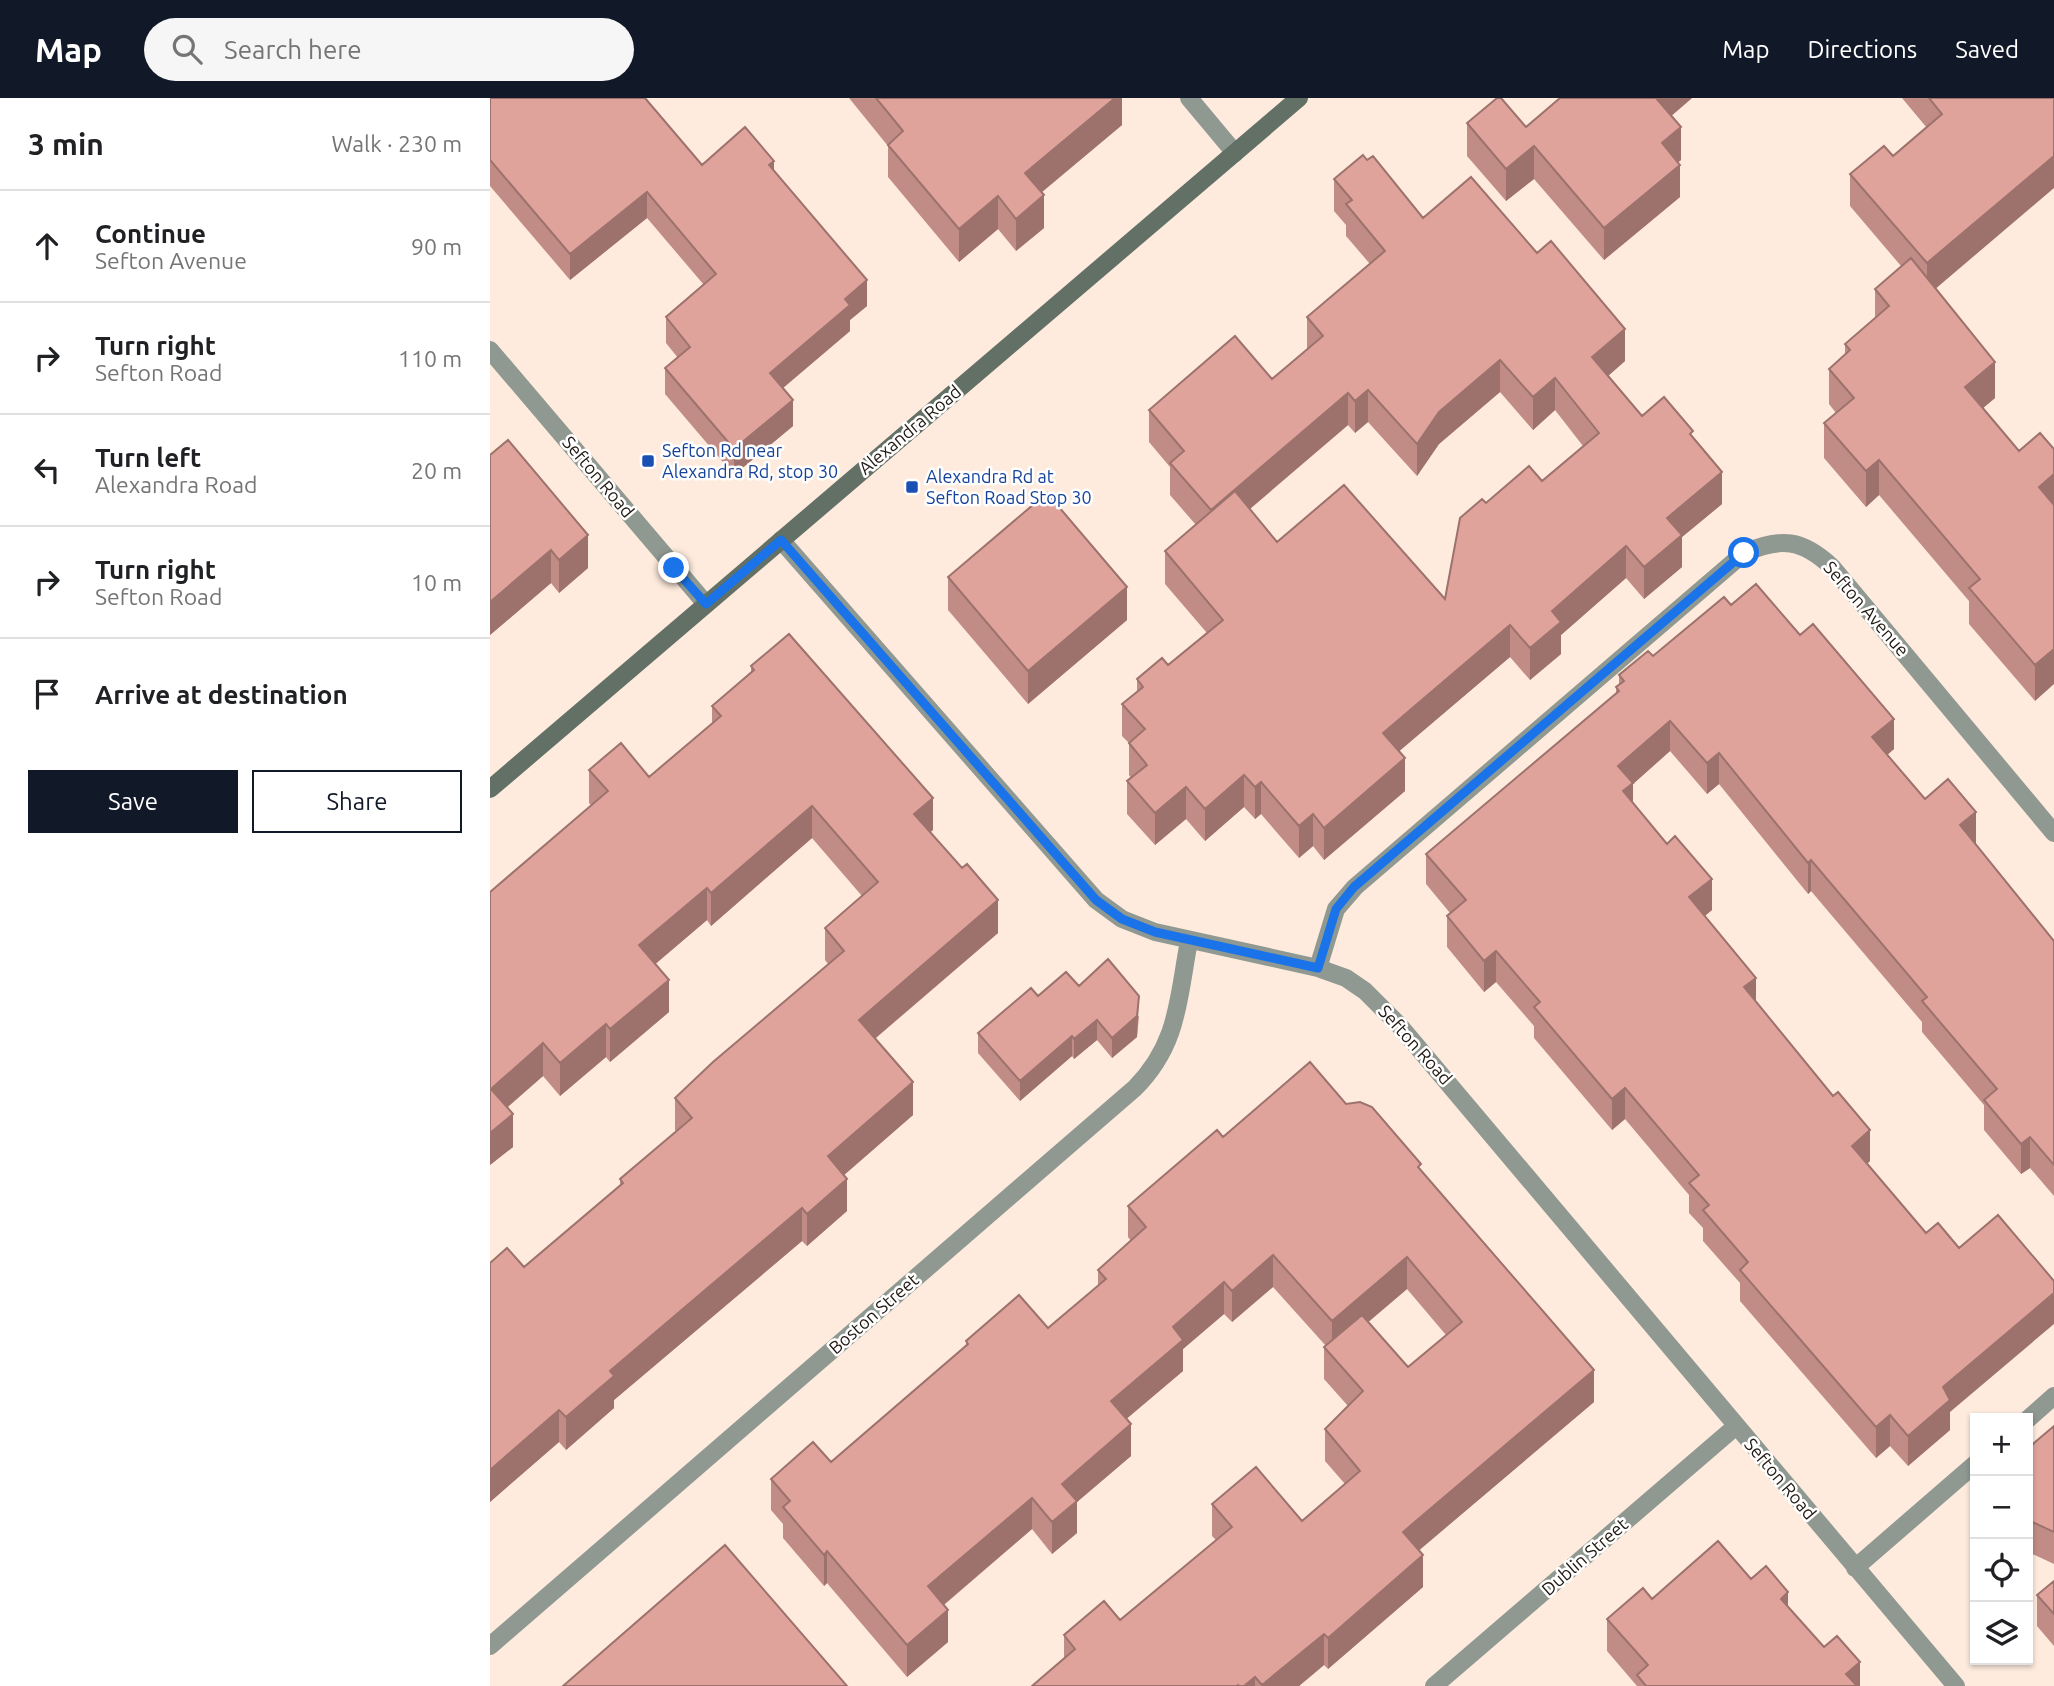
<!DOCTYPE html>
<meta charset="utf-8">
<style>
:root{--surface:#fff;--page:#f6f6f6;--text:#202124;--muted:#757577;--line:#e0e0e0;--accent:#111827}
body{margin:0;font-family:Ubuntu,sans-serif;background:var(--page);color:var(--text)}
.controls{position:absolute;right:21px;bottom:21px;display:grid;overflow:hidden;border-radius:0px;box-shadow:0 2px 5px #0004}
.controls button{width:63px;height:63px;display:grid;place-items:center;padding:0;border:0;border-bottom:2px solid var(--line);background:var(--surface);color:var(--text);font:35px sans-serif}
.stop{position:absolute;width:21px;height:21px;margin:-16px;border:5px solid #1a73e8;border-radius:50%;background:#fff}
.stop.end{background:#1a73e8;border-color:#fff;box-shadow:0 2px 7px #0008}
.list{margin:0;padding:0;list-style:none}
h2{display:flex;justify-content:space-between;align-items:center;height:91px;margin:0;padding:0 28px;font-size:30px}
h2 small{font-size:23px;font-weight:400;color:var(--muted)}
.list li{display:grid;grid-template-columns:46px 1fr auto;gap:21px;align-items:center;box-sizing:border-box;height:112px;padding:0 28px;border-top:2px solid var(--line)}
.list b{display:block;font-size:26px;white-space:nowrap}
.list p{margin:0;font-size:23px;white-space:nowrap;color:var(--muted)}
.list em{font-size:23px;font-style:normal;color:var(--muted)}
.actions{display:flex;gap:14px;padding:21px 28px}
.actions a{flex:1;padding:16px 0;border:2px solid var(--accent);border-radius:0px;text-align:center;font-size:24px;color:var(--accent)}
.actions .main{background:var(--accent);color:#fff}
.icon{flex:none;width:38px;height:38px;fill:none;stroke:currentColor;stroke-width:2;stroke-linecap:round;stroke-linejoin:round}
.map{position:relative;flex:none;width:1564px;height:1588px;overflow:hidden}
header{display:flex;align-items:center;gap:42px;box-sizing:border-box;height:98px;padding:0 35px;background:var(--accent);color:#fff}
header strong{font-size:33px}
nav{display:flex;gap:38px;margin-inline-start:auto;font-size:24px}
.search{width:490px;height:63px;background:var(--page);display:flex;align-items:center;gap:18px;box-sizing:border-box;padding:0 24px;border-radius:38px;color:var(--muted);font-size:26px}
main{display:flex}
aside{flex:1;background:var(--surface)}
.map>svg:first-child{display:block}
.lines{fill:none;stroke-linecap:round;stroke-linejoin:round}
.street{stroke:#8f9991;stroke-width:18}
.secondary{stroke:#627065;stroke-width:18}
.wall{fill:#c18c86;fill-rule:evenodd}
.shaded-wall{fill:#9d726d}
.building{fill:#e0a39c;stroke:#9d726d;stroke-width:2}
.route{stroke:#1a73e8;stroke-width:9}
.transit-dot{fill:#1a4fb4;stroke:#fff;stroke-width:2.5}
.labels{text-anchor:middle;stroke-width:5;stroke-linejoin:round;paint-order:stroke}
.street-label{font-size:18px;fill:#211913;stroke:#fff}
.transit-label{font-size:18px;fill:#164399;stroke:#fff;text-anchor:start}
</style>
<header>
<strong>Map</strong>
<div class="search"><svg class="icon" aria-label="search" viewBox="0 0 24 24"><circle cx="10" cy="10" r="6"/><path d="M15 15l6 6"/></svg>Search here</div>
<nav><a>Map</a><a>Directions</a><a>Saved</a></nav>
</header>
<main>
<aside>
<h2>3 min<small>Walk · 230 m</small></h2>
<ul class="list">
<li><svg class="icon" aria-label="ahead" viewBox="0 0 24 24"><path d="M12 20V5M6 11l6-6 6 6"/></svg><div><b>Continue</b><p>Sefton Avenue</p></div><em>90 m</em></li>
<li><svg class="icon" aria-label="right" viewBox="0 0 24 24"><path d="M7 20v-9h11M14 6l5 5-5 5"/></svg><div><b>Turn right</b><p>Sefton Road</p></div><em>110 m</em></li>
<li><svg class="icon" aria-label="left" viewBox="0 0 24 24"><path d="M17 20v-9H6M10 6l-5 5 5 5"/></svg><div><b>Turn left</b><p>Alexandra Road</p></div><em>20 m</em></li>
<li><svg class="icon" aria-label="right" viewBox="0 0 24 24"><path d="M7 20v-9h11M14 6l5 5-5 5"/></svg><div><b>Turn right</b><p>Sefton Road</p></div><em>10 m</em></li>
<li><svg class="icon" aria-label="arrive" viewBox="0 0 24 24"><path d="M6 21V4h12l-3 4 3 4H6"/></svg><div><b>Arrive at destination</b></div></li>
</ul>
<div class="actions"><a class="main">Save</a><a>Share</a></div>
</aside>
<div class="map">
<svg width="1564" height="1588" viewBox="0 0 1564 1588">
<rect width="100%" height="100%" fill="#feebdd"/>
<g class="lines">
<path class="street" d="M 699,0 L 745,55
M 0,252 L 216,506
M 291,442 L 606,802 L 632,821 L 665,834 L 828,870 L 856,880 L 875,893 L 909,927 L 1466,1588
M 828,870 L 846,811 L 865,789 L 1254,455 C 1291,439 1312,441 1342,469 L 1564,735
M 1538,1321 L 1564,1298
M 1365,1470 L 1485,1366
M 0,1548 L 645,990 C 689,946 688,900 699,843
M 944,1588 L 1245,1329"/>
<path class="secondary" d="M 0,691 L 809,0"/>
</g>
<path class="wall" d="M 0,0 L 212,67 L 284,73 L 377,208 L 360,222 L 360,233 L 293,290 L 303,328 L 244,377 L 175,296 L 175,270 L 188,260 L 176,245 L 176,219 L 214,187 L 157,120 L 80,182 L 0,88 Z
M 359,0 L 632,0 L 632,27 L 551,95 L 554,130 L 526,153 L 508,131 L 469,164 L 398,79 L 398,48 Z
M 1202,0 L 1181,18 L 1191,62 L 1188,64 L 1190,99 L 1114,162 L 1044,81 L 1016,103 L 977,58 L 977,25 L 1036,29 Z
M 1412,0 L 1564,0 L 1445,190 L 1505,300 L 1493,310 L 1529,353 L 1550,335 L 1545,603 L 1479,526 L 1479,503 L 1389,397 L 1376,409 L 1334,360 L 1334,325 L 1346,315 L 1339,306 L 1339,271 L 1355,257 L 1355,246 L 1385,220 L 1385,191 L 1411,168 L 1360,108 L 1360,76 L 1403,58 L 1437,30 Z
M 844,81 L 933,120 L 1135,263 L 1118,278 L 1152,318 L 1203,340 L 1232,406 L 1192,439 L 1192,469 L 1154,501 L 1136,480 L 1071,537 L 1071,556 L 1040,582 L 1020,559 L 909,653 L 915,693 L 834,762 L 823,748 L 809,760 L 771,716 L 765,721 L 754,709 L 715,743 L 696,721 L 665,747 L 637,716 L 637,683 L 641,680 L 639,677 L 639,645 L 632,638 L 632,606 L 647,594 L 647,581 L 678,567 L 717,535 L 675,486 L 675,453 L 706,427 L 680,397 L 680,369 L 659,344 L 659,312 L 782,281 L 817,251 L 817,219 L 880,166 L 856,138 L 856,127 L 844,113 ZM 1010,294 L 1043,332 L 1065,312 L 1093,348 L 1052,383 L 996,405 L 955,501 L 787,444 L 760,411 L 858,327 L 865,335 L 878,324 L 927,378 L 949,346 Z
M 0,357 L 98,470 L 69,495 L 61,485 L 0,537 Z
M 458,479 L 637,522 L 538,606 L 458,512 Z
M 1241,507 L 1404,651 L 1397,657 L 1435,701 L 1486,745 L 1485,746 L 1564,843 L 1564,1098 L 1540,1070 L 1531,1076 L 1494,1032 L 1494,1007 L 1432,934 L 1432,924 L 1321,793 L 1318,796 L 1229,686 L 1217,696 L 1180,653 L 1143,686 L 1143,705 L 1222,812 L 1215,818 L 1266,904 L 1380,1063 L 1377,1066 L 1460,1314 L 1460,1332 L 1418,1368 L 1400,1348 L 1386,1360 L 1250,1203 L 1250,1185 L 1213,1143 L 1213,1130 L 1199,1115 L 1199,1097 L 1135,1021 L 1122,1032 L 1044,940 L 1044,928 L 1006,884 L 994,894 L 957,849 L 957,818 L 960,815 L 936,786 L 936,756 L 1126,595 L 1126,589 L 1129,587 L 1129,577 L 1163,558 Z
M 261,568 L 443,732 L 440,734 L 508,835 L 386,940 L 423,1017 L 354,1077 L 357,1113 L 317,1148 L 312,1143 L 221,1220 L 124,1302 L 124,1310 L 76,1352 L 69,1344 L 0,1404 L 0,1165 L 34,1169 L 130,1087 L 130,1081 L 186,1033 L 185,1032 L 185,1000 L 338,866 L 335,862 L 335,830 L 372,798 L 322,740 L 221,828 L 217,822 L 165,866 L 179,914 L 120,964 L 116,959 L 70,998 L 53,978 L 17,1010 L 23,1049 L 0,1067 L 101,707 L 99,705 L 99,672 L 159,679 L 222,626 L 222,608 L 261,575 Z
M 589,888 L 649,918 L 647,939 L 622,960 L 607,942 L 584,961 L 582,958 L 530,1003 L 488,955 L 488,935 L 548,898 Z
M 856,1006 L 931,1072 L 1104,1304 L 929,1452 L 933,1489 L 838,1571 L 834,1567 L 809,1588 L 542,1588 L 574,1561 L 574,1537 L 630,1522 L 726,1442 L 722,1438 L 722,1406 L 812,1423 L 855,1386 L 835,1363 L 835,1331 L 858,1308 L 834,1281 L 834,1249 L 836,1248 L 783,1189 L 742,1224 L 734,1216 L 693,1251 L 693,1273 L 636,1321 L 641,1358 L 587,1404 L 587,1435 L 562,1456 L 542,1431 L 454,1507 L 458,1544 L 417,1579 L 337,1485 L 334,1488 L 293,1440 L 293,1426 L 281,1412 L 281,1381 L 341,1364 L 476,1248 L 476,1243 L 558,1230 L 608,1188 L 608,1172 L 641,1143 L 638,1139 L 638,1108 L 733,1039 ZM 917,1191 L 956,1237 L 918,1269 L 878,1224 Z
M 1564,1328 L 1564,1466 L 1538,1454 L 1538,1352 Z
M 1261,1481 L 1298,1509 L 1334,1549 L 1370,1588 L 1147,1588 L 1117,1553 L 1117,1521 L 1162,1501 Z
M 1564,1483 L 1564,1548 L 1547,1528 L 1547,1497 Z"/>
<path class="shaded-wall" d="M 625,0 L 632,0 L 632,27 L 535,108 L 535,75 Z
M 1165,0 L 1202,0 L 1165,32 Z
M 1191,29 L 1191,62 L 1172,77 L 1172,45 Z
M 1044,48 L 1044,81 L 1016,103 L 1016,71 Z
M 1564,58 L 1564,90 L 1437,198 L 1437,165 Z
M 284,63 L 284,89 L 279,67 Z
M 1190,67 L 1190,99 L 1114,162 L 1114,130 Z
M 157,94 L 157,120 L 80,182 L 80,156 Z
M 554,97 L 554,130 L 526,153 L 526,121 Z
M 508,98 L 508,131 L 469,164 L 469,131 Z
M 377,182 L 377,208 L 360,222 L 360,233 L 280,301 L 280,275 L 355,201 Z
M 1135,231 L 1135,263 L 1102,292 L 1102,259 Z
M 1010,262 L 1010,294 L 949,346 L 927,378 L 927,346 L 949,314 Z
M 1505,264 L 1505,300 L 1475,325 L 1475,289 Z
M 1065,280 L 1065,312 L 1043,332 L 1043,299 Z
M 878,292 L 878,324 L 865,335 L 865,303 Z
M 858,295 L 858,327 L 721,444 L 721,412 Z
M 303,302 L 303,328 L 244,377 L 244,351 Z
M 1389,362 L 1389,397 L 1376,409 L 1376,373 Z
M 1232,374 L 1232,406 L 1192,439 L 1192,469 L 1154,501 L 1154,469 L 1177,420 Z
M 1564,376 L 1564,411 L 1549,389 Z
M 98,437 L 98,470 L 69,495 L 69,462 Z
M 1136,448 L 1136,480 L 1071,537 L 1071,556 L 1040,582 L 1040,550 L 1062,513 Z
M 61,452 L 61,485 L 0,537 L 0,504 Z
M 637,489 L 637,522 L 538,606 L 538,573 Z
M 1020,527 L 1020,559 L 893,667 L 893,635 Z
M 1564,551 L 1564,586 L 1545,603 L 1545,567 Z
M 1404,621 L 1404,651 L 1382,670 L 1382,639 Z
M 1180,623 L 1180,653 L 1143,686 L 1143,716 L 1133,724 L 1128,668 Z
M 1229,655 L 1229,686 L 1217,696 L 1217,665 Z
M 915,660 L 915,693 L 834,762 L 834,730 Z
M 754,677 L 754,709 L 715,743 L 715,711 Z
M 771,684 L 771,716 L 765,721 L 765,689 Z
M 696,689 L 696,721 L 665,747 L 665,715 Z
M 443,700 L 443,732 L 424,748 L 424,716 Z
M 322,708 L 322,740 L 221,828 L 221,795 Z
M 1486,714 L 1486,745 L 1470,758 L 1470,727 Z
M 823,716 L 823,748 L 809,760 L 809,728 Z
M 1321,762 L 1321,793 L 1318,796 L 1318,765 Z
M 1222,781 L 1222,812 L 1199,830 L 1199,799 Z
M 217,790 L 217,822 L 149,880 L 149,847 Z
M 508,802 L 508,835 L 369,954 L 369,922 Z
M 1006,853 L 1006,884 L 994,894 L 994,863 Z
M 1266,880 L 1266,910 L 1254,889 Z
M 179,882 L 179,914 L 120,964 L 120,931 Z
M 649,898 L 647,939 L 622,960 L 622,940 Z
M 607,922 L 607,942 L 584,961 L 584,941 Z
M 116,926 L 116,959 L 70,998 L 70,965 Z
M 582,938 L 582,958 L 530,1003 L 530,983 Z
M 53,945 L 53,978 L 1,1023 L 1,991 Z
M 423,984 L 423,1017 L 338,1091 L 338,1058 Z
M 1135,990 L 1135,1021 L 1122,1032 L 1122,1001 Z
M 23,1016 L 23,1049 L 0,1067 L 0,1035 Z
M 1380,1032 L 1380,1063 L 1362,1079 L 1362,1048 Z
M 1540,1039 L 1540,1070 L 1531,1076 L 1531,1046 Z
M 357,1081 L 357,1113 L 317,1148 L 317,1116 Z
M 312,1110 L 312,1143 L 124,1302 L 124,1310 L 76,1352 L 76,1319 L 120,1273 Z
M 783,1157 L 783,1189 L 742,1224 L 742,1193 Z
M 917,1159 L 917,1191 L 842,1255 L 842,1223 Z
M 734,1184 L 734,1216 L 693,1251 L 693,1273 L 621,1334 L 621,1303 L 683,1229 Z
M 1564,1195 L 1564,1226 L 1460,1314 L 1460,1332 L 1418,1368 L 1418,1338 L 1453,1289 Z
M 1104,1272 L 1104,1304 L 913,1466 L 913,1434 Z
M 69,1312 L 69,1344 L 0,1404 L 0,1372 Z
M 1400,1317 L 1400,1348 L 1386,1360 L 1386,1329 Z
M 641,1326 L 641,1358 L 587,1404 L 587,1435 L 562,1456 L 562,1424 L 572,1386 Z
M 542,1400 L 542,1431 L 438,1520 L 438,1488 Z
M 337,1453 L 337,1485 L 334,1488 L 334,1457 Z
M 933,1457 L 933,1489 L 838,1571 L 838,1540 Z
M 1298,1494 L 1298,1527 L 1291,1501 Z
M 458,1512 L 458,1544 L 417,1579 L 417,1547 Z
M 834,1536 L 834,1567 L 809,1588 L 772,1588 Z
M 1370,1564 L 1370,1588 L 1356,1588 L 1356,1576 Z
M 765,1579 L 765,1588 L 754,1588 Z"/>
<path class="building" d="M 0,0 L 155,0 L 212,67 L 255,29 L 284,63 L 279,67 L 377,182 L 355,201 L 360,207 L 280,275 L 303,302 L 244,351 L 175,270 L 200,249 L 176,219 L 226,176 L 157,94 L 80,156 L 0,62 Z
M 386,0 L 625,0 L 535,75 L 554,97 L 526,121 L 508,98 L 469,131 L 398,47 L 413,33 Z
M 1007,0 L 1011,0 L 1036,29 L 1070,0 L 1166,0 L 1191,29 L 1172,45 L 1190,67 L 1114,130 L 1044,48 L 1016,71 L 977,25 Z
M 1439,0 L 1564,0 L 1564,58 L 1437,165 L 1360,76 L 1394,48 L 1403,58 L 1452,16 Z
M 873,57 L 877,62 L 883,58 L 933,120 L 981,79 L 1047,155 L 1061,143 L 1135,231 L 1102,259 L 1152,318 L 1174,299 L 1203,333 L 1200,336 L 1232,374 L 1177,420 L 1192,437 L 1154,469 L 1136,448 L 1062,513 L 1071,524 L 1040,550 L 1020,527 L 893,635 L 915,660 L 834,730 L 823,716 L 809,728 L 771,684 L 765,689 L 754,677 L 715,711 L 696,689 L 665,715 L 637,683 L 657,667 L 639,645 L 655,631 L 632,606 L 653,589 L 647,581 L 672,560 L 678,567 L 733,522 L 675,453 L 745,393 L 787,444 L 854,387 L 955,501 L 970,420 L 992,401 L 996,405 L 1039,368 L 1052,383 L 1109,335 L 1065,280 L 1043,299 L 1010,262 L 949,314 L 927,346 L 878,292 L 865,303 L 858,295 L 721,412 L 680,365 L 694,353 L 659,312 L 745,238 L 782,281 L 833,238 L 817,219 L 895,153 L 856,106 L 862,102 L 844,81 Z
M 1421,160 L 1505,264 L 1475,289 L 1529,353 L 1550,335 L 1564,351 L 1564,376 L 1549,389 L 1564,407 L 1564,551 L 1545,567 L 1479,490 L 1490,481 L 1389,362 L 1376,373 L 1334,325 L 1364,300 L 1339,271 L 1360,252 L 1355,246 L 1399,208 L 1385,191 Z
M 18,342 L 98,437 L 69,462 L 61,452 L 0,504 L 0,357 Z
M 557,395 L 637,489 L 538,573 L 458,479 Z
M 1266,486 L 1310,537 L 1323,526 L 1404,621 L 1382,639 L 1435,701 L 1458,681 L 1486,714 L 1470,727 L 1564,843 L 1564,1067 L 1540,1039 L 1531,1046 L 1494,1002 L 1507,991 L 1432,903 L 1437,899 L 1321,762 L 1318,765 L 1229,655 L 1217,665 L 1180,623 L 1128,668 L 1143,685 L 1133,693 L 1177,746 L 1185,738 L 1222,781 L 1199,799 L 1266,880 L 1254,889 L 1343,998 L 1348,994 L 1380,1032 L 1362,1048 L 1436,1135 L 1448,1125 L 1469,1150 L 1508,1117 L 1564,1183 L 1564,1195 L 1453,1289 L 1460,1302 L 1418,1338 L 1400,1317 L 1386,1329 L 1250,1172 L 1258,1164 L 1213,1112 L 1219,1107 L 1199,1085 L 1209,1077 L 1135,990 L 1122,1001 L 1044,909 L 1050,904 L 1006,853 L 994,863 L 957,818 L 976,802 L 936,756 L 1129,593 L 1126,589 L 1134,583 L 1129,577 L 1158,553 L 1163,558 L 1234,499 L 1241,507 Z
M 299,536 L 443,700 L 424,716 L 472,770 L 477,766 L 508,802 L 369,922 L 423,984 L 338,1058 L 357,1081 L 317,1116 L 312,1110 L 221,1187 L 120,1273 L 124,1278 L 76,1319 L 69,1312 L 0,1372 L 0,1165 L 17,1150 L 34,1169 L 133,1085 L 130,1081 L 202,1020 L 185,1000 L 223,964 L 354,853 L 335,830 L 388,784 L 322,708 L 221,795 L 217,790 L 149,847 L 179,882 L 120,931 L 116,926 L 70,965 L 53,945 L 1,991 L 23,1016 L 0,1035 L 0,794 L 118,693 L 99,672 L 131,645 L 159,679 L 231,618 L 222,608 L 264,572 L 261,568 Z
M 618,861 L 649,898 L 647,918 L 622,940 L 607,922 L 584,941 L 582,938 L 530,983 L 488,935 L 541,890 L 548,898 L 576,874 L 589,888 Z
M 820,964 L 856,1006 L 870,1004 L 882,1009 L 931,1066 L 928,1069 L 1104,1272 L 913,1434 L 933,1457 L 838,1540 L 834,1536 L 772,1587 L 765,1579 L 754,1588 L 749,1588 L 748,1587 L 747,1588 L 542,1588 L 585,1551 L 574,1537 L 614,1503 L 630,1522 L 742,1429 L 722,1406 L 766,1369 L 812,1423 L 870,1373 L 835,1331 L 873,1293 L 834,1249 L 872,1217 L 918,1269 L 972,1224 L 917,1159 L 842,1223 L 783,1157 L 742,1193 L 734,1184 L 683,1229 L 693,1242 L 621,1303 L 641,1326 L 572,1386 L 587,1403 L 562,1424 L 542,1400 L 438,1488 L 458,1512 L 417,1547 L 337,1453 L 334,1457 L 293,1409 L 300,1403 L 281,1381 L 323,1344 L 341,1364 L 478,1246 L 476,1243 L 529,1197 L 558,1230 L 616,1181 L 608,1172 L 656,1129 L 638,1108 L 727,1032 L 733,1039 Z
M 1564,1328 L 1564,1434 L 1538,1422 L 1538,1352 L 1544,1345 Z
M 1228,1443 L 1261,1481 L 1276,1468 L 1298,1494 L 1291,1501 L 1334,1549 L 1347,1538 L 1370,1564 L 1356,1576 L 1367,1588 L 1156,1588 L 1147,1577 L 1158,1567 L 1117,1521 L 1153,1490 L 1162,1501 Z
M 235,1447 L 357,1588 L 73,1588 Z
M 1564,1483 L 1564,1516 L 1547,1497 Z"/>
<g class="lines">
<path class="route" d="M 184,470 L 216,506 L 291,442 L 606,802 L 632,821 L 665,834 L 828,870 L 846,811 L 864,789 L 1254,455"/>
</g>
<g class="transit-dot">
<rect x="151" y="356" width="14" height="14" rx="3.5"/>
<rect x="415" y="382" width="14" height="14" rx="3.5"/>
</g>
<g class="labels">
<g class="street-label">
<text transform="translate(420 332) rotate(-40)" y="6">Alexandra Road</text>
<text transform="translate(108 379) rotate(50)" y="6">Sefton Road</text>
<text transform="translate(1376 511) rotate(49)" y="6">Sefton Avenue</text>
<text transform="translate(925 947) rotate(48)" y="6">Sefton Road</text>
<text transform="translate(384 1216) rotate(-41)" y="6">Boston Street</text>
<text transform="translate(1290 1381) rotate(50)" y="6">Sefton Road</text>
<text transform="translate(1095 1459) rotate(-41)" y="6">Dublin Street</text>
</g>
<g class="transit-label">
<text x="172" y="359">Sefton Rd near<tspan x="172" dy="21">Alexandra Rd, stop 30</tspan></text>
<text x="436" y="385">Alexandra Rd at<tspan x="436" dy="21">Sefton Road Stop 30</tspan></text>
</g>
</g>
</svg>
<div class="controls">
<button>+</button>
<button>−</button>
<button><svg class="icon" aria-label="locate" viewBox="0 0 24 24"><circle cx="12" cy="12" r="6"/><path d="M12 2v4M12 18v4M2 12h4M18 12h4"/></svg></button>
<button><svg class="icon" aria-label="layers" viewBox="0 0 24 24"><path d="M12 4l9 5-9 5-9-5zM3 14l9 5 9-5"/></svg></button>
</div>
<div class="stop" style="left:1254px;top:455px"></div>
<div class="stop end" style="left:184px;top:470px"></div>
</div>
</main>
